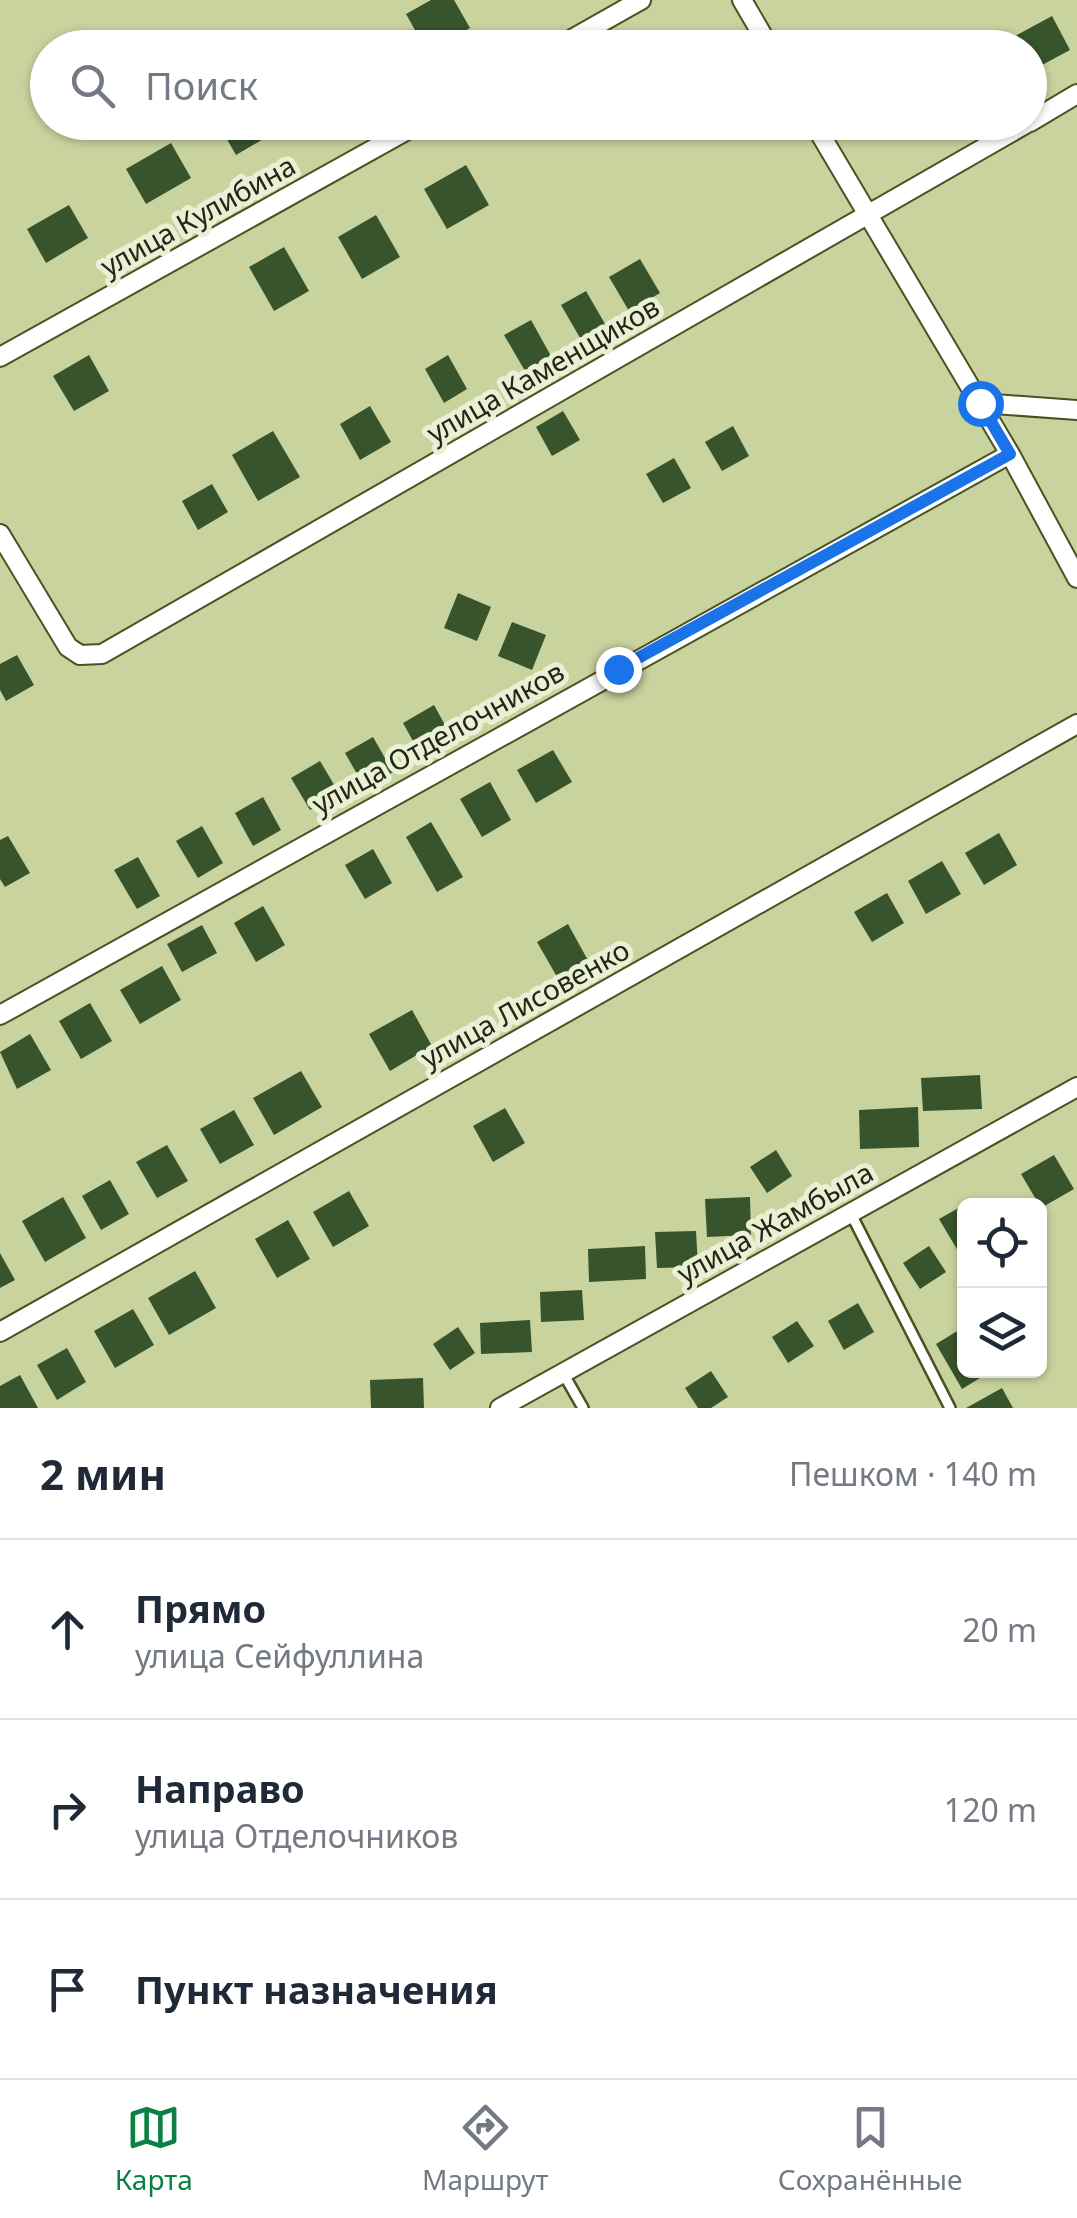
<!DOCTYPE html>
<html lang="ru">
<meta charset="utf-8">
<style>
:root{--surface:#fff;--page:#f6f6f7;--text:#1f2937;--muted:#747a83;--line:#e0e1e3;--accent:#0b8043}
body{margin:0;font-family:"Noto Sans",sans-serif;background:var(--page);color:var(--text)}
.controls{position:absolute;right:30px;bottom:30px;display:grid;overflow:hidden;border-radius:15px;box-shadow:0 2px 8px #0004}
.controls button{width:90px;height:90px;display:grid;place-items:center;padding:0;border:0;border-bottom:2px solid var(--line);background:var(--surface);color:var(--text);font:50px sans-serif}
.stop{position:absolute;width:30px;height:30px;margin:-22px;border:8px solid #1a73e8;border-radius:50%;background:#fff}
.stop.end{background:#1a73e8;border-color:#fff;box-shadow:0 2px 10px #0008}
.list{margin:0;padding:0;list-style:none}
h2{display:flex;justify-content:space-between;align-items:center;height:130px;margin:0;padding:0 40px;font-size:42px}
h2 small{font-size:32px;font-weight:400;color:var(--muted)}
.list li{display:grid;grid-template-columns:65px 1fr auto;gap:30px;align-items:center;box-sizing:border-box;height:180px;padding:0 40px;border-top:2px solid var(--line)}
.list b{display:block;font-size:38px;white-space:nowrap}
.list p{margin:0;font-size:32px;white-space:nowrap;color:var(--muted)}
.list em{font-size:32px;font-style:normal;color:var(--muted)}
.icon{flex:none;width:55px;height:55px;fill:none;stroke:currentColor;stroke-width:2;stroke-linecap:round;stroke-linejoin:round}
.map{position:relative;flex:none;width:1077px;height:1408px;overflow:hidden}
.search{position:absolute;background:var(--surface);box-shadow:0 2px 8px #0004;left:30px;right:30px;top:30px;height:110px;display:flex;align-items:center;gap:25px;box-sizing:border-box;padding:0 35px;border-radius:55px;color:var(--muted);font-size:38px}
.sheet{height:670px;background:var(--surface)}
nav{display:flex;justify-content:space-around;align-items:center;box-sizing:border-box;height:140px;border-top:2px solid var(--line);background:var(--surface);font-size:28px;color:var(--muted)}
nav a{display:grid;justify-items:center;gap:5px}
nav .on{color:var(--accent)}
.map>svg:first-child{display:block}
.building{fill:#38542c}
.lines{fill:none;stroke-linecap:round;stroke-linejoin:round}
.service-casing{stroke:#4a5222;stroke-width:14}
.minor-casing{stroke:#4a5222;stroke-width:22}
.service{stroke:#fff;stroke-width:9}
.minor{stroke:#fff;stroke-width:18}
.route{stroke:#1a73e8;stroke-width:12}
.labels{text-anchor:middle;stroke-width:10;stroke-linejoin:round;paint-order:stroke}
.street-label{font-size:28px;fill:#232713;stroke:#eaf0d6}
</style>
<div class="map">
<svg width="1077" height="1408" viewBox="0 0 1077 1408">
<rect width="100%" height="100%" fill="#c8d39e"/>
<path class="building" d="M 431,0 L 454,0 L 470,28 L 436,48 L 425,48 L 406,14 Z
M 1052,16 L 1070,50 L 1031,71 L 1030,48 L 1018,48 L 1013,37 Z
M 217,122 L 280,122 L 282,128 L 236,155 Z
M 907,122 L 939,122 L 914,136 Z
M 171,143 L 191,178 L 146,204 L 126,169 Z
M 466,165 L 489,205 L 447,229 L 424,189 Z
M 69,205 L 88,238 L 46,263 L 27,229 Z
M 376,215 L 400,257 L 362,279 L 338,237 Z
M 284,247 L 309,291 L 274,311 L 249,267 Z
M 640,259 L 660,293 L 629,311 L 609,277 Z
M 586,291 L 608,329 L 583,343 L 561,305 Z
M 531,320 L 551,356 L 525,371 L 504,335 Z
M 89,355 L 109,391 L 74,411 L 53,376 Z
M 448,355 L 467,389 L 444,403 L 425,369 Z
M 370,406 L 391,442 L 360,460 L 340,424 Z
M 563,411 L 580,440 L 552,456 L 536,427 Z
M 733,426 L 749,456 L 722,471 L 705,442 Z
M 273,431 L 300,477 L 258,501 L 232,455 Z
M 674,458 L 691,488 L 663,503 L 646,474 Z
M 212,484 L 228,512 L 198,530 L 182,501 Z
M 458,593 L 491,607 L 477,641 L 444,628 Z
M 512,622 L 546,635 L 532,670 L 498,656 Z
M 17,655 L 34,685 L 6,701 L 0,690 L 0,664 Z
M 434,705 L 450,734 L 419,752 L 403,723 Z
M 373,737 L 393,772 L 365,788 L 345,753 Z
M 553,750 L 572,782 L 536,803 L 517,770 Z
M 320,761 L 339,793 L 310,810 L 291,778 Z
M 490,782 L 511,820 L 482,837 L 460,799 Z
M 263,797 L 281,830 L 253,846 L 235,813 Z
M 431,822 L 463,877 L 437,892 L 406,837 Z
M 202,826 L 223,863 L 198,878 L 176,841 Z
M 999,833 L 1017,865 L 984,885 L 965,853 Z
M 8,836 L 30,873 L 5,887 L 0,879 L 0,840 Z
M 373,849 L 392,883 L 365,899 L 345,865 Z
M 138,857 L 160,896 L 137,909 L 114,870 Z
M 942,861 L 961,894 L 926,914 L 908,881 Z
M 887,893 L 904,923 L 872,942 L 854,912 Z
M 263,906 L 285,945 L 256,962 L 234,923 Z
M 568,924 L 590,964 L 560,982 L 537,942 Z
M 202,925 L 217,953 L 182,972 L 167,944 Z
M 162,966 L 181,1000 L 140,1024 L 120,990 Z
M 90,1003 L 112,1041 L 81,1059 L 59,1021 Z
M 412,1010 L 432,1046 L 390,1071 L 369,1034 Z
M 30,1034 L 51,1070 L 17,1089 L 0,1052 Z
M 301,1071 L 322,1107 L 274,1135 L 253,1098 Z
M 980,1075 L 982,1109 L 923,1111 L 921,1078 Z
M 918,1107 L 919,1147 L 860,1149 L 859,1110 Z
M 505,1108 L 525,1143 L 493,1162 L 473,1126 Z
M 234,1110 L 254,1145 L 220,1164 L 200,1129 Z
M 167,1145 L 188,1181 L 157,1198 L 136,1162 Z
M 776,1150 L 792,1176 L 767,1193 L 750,1167 Z
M 1054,1155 L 1074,1189 L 1041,1208 L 1021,1174 Z
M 110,1180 L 129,1214 L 101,1230 L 82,1196 Z
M 349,1191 L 369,1226 L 333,1247 L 313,1212 Z
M 63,1197 L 86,1238 L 45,1262 L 22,1221 Z
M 750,1197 L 751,1235 L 707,1237 L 705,1199 Z
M 971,1201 L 974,1206 L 964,1206 L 964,1254 L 961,1256 L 939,1219 Z
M 288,1220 L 310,1259 L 277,1278 L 255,1239 Z
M 696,1231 L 698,1267 L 657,1268 L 655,1232 Z
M 645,1246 L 646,1279 L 589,1282 L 588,1249 Z
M 929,1246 L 946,1272 L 920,1289 L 903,1263 Z
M 0,1253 L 15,1280 L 0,1288 Z
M 195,1271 L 216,1308 L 169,1335 L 148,1298 Z
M 582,1290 L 584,1320 L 541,1322 L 540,1292 Z
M 858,1303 L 874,1332 L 844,1350 L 828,1321 Z
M 133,1309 L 154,1345 L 115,1368 L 94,1331 Z
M 530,1320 L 532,1352 L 481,1354 L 480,1323 Z
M 797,1321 L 814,1346 L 788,1363 L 772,1337 Z
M 458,1327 L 475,1353 L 450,1370 L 433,1344 Z
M 964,1327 L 964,1370 L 993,1370 L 962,1389 L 936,1344 Z
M 67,1348 L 86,1382 L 57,1400 L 37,1365 Z
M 711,1371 L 728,1397 L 711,1408 L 698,1408 L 685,1388 Z
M 20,1375 L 38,1408 L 0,1408 L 0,1386 Z
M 423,1378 L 424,1408 L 371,1408 L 370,1380 Z
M 1002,1388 L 1013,1408 L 966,1408 Z"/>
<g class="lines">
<g class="service-casing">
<path id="service" d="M 850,1212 L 950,1408
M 563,1373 L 583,1408"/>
</g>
<g class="minor-casing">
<path id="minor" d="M 742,0 L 770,48
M 556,48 L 641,0
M 813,122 L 1010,454 L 1077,578
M 1030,122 L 1077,94
M 0,357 L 422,122
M 980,403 L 1077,410
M 0,534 L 68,647 L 80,655 L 102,654 L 1029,122
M 0,1015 L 1010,454
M 0,1332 L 1077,724
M 500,1408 L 1077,1087"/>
</g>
<use href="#service" class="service"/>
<use href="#minor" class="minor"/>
</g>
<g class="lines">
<path class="route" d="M 618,669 L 1010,454 L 980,403"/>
</g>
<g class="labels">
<g class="street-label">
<text transform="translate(198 216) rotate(-29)" y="10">улица Кулибина</text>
<text transform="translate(543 370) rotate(-30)" y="10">улица Каменщиков</text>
<text transform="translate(438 738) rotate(-29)" y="10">улица Отделочников</text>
<text transform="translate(525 1004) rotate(-29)" y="10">улица Лисовенко</text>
<text transform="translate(775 1223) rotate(-29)" y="10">улица Жамбыла</text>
</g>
</g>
</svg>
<div class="controls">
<button><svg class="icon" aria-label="locate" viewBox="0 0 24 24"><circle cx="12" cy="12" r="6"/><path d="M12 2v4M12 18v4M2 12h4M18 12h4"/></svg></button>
<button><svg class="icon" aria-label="layers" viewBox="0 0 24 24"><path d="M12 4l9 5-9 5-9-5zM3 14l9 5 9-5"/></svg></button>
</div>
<div class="stop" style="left:980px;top:403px"></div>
<div class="stop end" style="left:618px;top:669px"></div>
<div class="search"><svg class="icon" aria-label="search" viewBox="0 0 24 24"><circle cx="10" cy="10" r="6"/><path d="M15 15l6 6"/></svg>Поиск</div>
</div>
<section class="sheet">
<h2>2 мин<small>Пешком · 140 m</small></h2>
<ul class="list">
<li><svg class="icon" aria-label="ahead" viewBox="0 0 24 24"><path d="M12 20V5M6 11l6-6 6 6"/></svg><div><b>Прямо</b><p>улица Сейфуллина</p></div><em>20 m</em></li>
<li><svg class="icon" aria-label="right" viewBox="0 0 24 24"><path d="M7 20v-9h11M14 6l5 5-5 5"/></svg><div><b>Направо</b><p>улица Отделочников</p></div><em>120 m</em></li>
<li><svg class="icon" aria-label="arrive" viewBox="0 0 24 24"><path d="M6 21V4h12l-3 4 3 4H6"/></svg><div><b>Пункт назначения</b></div></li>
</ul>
</section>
<nav>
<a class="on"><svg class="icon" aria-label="map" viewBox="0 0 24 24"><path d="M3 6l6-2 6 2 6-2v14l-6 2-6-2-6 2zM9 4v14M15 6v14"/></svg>Карта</a>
<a><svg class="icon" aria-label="directions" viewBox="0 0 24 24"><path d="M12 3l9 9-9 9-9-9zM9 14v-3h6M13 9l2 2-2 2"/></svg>Маршрут</a>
<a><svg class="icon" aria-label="saved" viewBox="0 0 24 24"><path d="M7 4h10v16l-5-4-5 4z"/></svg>Сохранённые</a>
</nav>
